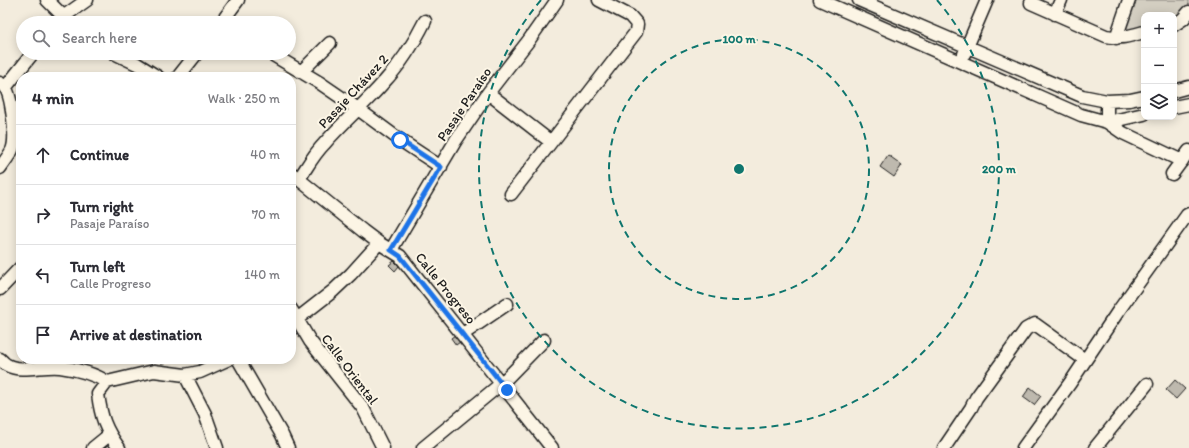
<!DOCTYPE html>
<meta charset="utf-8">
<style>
:root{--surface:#fff;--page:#f2f2f3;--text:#2b2b33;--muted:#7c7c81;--line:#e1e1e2}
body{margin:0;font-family:Itim,sans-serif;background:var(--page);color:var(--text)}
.controls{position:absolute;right:12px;top:12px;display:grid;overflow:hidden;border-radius:8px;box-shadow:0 2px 10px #0003}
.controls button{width:36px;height:36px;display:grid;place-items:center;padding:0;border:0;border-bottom:1px solid var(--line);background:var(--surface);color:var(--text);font:20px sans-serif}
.stop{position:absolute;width:12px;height:12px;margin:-9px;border:3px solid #1a73e8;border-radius:50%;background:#fff}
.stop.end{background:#1a73e8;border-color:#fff;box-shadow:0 1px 4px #0008}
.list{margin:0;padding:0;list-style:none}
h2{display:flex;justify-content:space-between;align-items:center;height:52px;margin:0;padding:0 16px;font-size:17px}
h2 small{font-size:13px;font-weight:400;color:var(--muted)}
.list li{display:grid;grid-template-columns:26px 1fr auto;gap:12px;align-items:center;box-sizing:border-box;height:60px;padding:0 16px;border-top:1px solid var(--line)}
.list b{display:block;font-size:15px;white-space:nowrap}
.list p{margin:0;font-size:13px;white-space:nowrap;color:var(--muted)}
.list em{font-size:13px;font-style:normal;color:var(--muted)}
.icon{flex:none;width:22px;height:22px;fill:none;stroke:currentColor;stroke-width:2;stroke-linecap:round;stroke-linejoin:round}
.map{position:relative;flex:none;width:1189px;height:448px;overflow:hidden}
.search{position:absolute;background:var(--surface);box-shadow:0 2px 10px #0003;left:16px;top:16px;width:280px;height:44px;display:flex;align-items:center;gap:10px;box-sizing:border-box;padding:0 14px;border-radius:22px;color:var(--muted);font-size:15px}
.panel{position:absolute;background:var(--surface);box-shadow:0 2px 10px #0003;left:16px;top:72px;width:280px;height:292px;border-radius:16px}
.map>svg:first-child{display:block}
.green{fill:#d3cec1;stroke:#78756e}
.building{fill:#beb9ae;stroke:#1c1c1c}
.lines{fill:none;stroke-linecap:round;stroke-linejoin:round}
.minor-casing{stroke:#1c1c1c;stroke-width:15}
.minor{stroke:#fcf5e5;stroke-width:12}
.route{stroke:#1a73e8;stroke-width:5}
.ring{fill:none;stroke:#0f766e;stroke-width:2;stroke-dasharray:7 5}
.labels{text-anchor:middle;stroke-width:4;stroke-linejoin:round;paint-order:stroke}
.street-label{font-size:14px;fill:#1c1c1c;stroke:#fcf5e5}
.centre{fill:#0f766e;stroke:#fcf5e5;stroke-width:2}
.ring-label{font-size:12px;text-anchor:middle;font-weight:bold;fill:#0f766e;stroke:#fcf5e5;stroke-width:4;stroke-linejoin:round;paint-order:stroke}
</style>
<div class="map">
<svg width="1189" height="448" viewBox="0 0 1189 448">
<rect width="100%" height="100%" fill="#f3ecdd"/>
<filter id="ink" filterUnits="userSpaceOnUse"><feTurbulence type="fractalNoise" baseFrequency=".025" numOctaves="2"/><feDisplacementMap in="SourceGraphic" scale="8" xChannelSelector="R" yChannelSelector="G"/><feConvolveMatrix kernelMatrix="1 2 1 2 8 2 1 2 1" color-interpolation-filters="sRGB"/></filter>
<g filter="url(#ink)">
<path class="green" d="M 1130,0 L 1189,0 L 1189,9 L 1174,21 L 1174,15 L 1144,15 L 1144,30 L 1116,38 Z"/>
<path class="building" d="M 888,155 L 902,165 L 894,177 L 880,167 Z
M 394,261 L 399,266 L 395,271 L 389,265 Z
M 455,335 L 460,342 L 456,345 L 451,338 Z
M 1175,380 L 1185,389 L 1176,399 L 1166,390 Z
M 1030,387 L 1041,396 L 1034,405 L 1023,397 Z"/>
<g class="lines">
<g class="minor-casing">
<path id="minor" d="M 47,0 L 70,23
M 820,0 L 1081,115 L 1107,122 L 1122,119 L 1144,114
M 859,0 L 1082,96 L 1107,101 L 1130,100 L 1144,97
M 1031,3 L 1106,36 C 1121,39 1130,36 1144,32
M 1055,14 L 1061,0
M 58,23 L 63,17 L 87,0
M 221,23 L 238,0
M 1174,25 L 1183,19 L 1189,12
M 1116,38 L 1129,0
M 114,53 L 137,64 L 158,77
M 270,53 L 320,83 L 358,109 L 400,140 L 441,167
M 964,54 L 987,0
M 301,72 L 330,43
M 178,77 L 197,53
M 0,83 C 2,85 4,86 5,87 C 12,97 17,139 12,150 C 9,156 4,162 0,168
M 5,88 L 33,53
M 1174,91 L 1189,87
M 488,93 L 551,142
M 1107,101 L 1107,122 L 1123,133 L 1182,161
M 1174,107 L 1189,104
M 291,173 L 363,231 L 379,243 L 400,256 L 552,448
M 1172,174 L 1189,151
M 299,179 C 307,167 314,154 324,144 C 343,122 365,104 384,82 C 401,64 414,43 425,21
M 511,194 L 636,32 L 637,24 L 630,16 L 599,0
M 391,250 L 456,140 L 488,93 L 529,40 L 557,0
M 0,289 L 21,267
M 291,309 L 310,341 L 363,408 L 383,448
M 292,323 L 333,291 L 351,274 L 379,243
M 463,334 L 507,304
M 0,359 C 2,361 5,364 7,365 C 21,373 43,365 60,367 C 75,369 93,373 107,382 L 154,371 L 185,375 L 200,372 L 229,359
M 238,359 L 282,435 L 288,448
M 185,375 L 205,414 L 217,448
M 107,382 L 98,394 C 101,417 105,429 119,448
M 93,448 L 109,435
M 423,448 L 502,383 L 544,340
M 944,448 L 971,408 L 976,398 L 1026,329 L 1035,324 L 1085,360
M 1023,448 L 1070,383 L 1119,310 L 1187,215 L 1189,214
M 1095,448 L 1147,384"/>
</g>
<use href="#minor" class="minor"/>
</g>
</g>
<g class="lines" filter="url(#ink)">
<path class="route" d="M 400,140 L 441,167 L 391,250 L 400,256 L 507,390"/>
</g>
<g class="ring">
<circle cx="739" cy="169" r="130"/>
<path d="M937 0A260 260 0 1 1 541 0"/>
</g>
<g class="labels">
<g class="street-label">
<text transform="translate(353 91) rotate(-47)" y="5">Pasaje Chávez 2</text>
<text transform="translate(464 104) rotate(-56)" y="5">Pasaje Paraíso</text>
<text transform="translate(446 288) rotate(51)" y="5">Calle Progreso</text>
<text transform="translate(350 369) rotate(53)" y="5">Calle Oriental</text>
</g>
</g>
<circle cx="739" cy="169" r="6" class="centre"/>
<g class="ring-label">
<text x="739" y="43">100 m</text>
<text x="999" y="173">200 m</text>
</g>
</svg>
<div class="controls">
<button>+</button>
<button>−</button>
<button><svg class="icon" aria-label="layers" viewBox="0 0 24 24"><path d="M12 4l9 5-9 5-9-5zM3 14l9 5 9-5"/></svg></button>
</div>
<div class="stop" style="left:400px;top:140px"></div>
<div class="stop end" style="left:507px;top:390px"></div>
<div class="search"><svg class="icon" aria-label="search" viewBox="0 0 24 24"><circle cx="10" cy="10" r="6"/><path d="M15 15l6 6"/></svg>Search here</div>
<section class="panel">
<h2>4 min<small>Walk · 250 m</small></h2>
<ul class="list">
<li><svg class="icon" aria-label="ahead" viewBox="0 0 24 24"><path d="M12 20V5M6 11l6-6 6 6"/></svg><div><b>Continue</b></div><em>40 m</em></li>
<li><svg class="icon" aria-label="right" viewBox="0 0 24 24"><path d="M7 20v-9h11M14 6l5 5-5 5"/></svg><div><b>Turn right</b><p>Pasaje Paraíso</p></div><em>70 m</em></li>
<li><svg class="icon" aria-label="left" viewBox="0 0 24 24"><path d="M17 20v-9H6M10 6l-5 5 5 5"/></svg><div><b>Turn left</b><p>Calle Progreso</p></div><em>140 m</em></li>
<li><svg class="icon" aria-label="arrive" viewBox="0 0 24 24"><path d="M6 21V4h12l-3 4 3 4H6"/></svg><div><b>Arrive at destination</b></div></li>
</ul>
</section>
</div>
